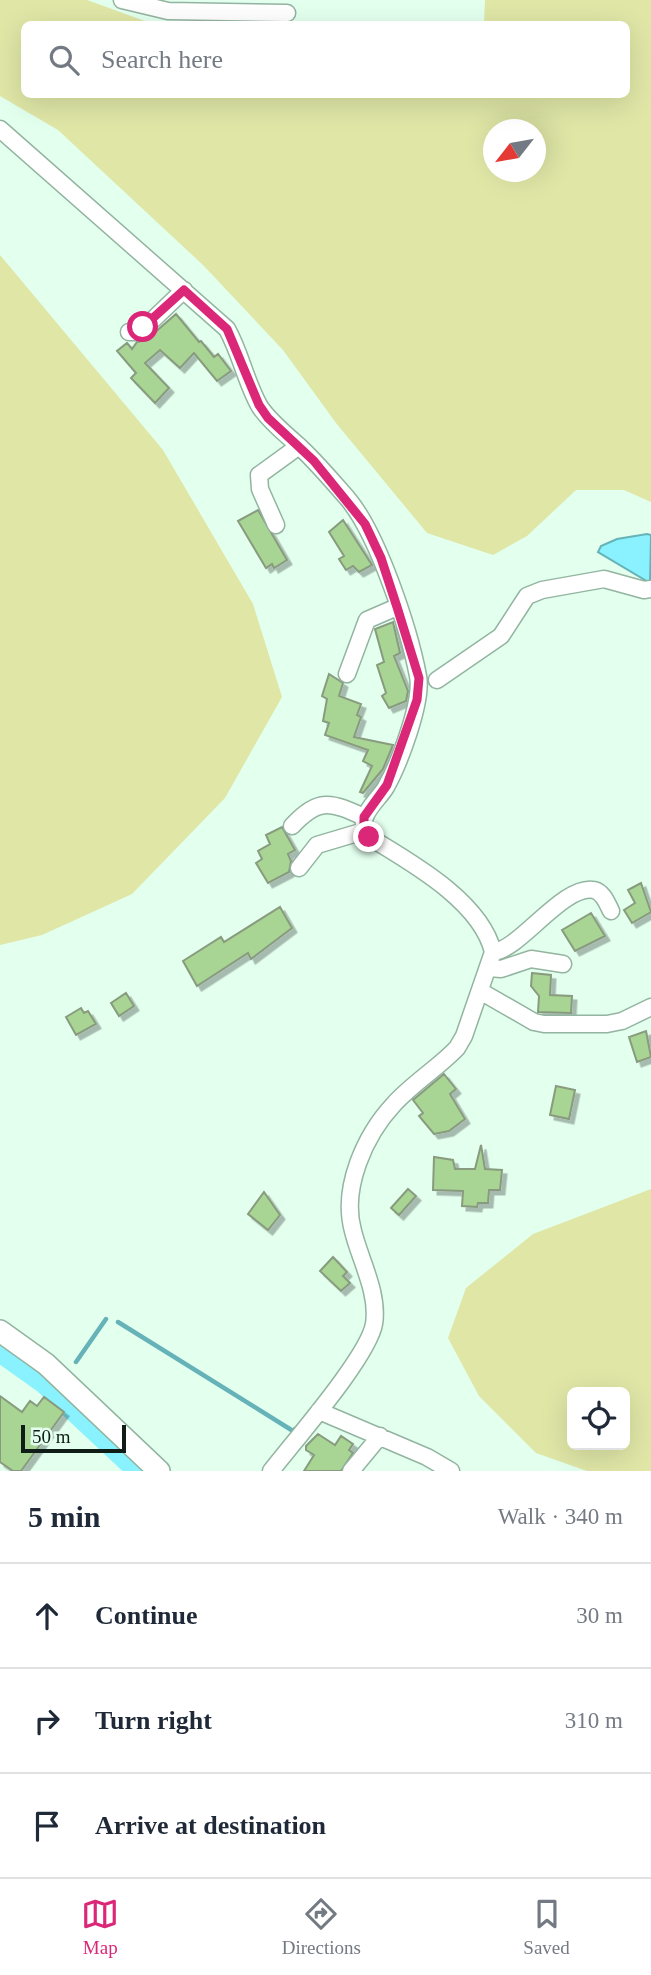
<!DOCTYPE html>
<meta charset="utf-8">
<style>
:root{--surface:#fff;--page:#f2f2f3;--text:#1f2937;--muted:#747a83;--line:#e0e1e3;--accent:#db2777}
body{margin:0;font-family:"Times New Roman",serif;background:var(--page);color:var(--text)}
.controls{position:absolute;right:21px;bottom:21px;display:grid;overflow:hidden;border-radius:10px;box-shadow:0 7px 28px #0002}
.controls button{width:63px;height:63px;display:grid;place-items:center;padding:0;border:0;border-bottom:2px solid var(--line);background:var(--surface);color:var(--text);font:35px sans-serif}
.compass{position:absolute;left:483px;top:119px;width:63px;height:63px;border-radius:50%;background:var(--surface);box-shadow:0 7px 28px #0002;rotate:239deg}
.scale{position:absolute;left:21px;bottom:18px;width:105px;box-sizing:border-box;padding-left:7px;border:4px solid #101d16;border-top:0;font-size:19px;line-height:24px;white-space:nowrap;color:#101d16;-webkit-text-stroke:5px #e3ffee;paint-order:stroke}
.stop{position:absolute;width:21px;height:21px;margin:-16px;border:5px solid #db2777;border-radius:50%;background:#fff}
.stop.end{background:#db2777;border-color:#fff;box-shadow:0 2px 7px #0008}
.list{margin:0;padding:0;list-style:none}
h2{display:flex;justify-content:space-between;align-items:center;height:91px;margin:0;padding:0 28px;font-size:30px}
h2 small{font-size:23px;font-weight:400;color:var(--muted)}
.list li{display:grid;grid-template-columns:46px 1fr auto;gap:21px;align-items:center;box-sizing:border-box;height:105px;padding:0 28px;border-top:2px solid var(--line)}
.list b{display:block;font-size:26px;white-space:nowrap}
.list em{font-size:23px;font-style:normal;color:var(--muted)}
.icon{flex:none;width:38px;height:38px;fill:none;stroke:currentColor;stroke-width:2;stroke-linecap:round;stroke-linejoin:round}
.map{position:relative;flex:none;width:651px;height:1471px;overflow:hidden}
.search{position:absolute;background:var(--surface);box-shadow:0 7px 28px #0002;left:21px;right:21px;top:21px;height:77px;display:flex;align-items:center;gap:18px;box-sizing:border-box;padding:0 24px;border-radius:10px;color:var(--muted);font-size:26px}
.sheet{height:406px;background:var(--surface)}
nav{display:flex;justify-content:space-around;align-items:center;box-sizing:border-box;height:98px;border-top:2px solid var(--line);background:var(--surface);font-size:19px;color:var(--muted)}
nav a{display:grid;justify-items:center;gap:4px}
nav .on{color:var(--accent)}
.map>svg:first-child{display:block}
.green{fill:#dfe6a6;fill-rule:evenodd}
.water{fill:#89f2fe;stroke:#65b2b8;stroke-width:2}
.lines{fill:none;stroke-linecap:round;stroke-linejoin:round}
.stream{stroke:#65b2b8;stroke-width:4.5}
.river{stroke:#89f2fe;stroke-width:24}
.building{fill:#a8d594;stroke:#889b7f;stroke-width:2;filter:url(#shadow)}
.minor-casing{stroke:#93b4a1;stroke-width:19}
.major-casing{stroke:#93b4a1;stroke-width:24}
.minor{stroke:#fff;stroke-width:16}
.major{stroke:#fff;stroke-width:21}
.route{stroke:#db2777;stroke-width:9}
</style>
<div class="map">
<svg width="651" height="1471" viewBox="0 0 651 1471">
<defs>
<filter id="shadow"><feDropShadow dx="4.5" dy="4.5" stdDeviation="0" flood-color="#0004"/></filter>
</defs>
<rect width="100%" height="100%" fill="#e3ffee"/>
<path class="green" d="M 0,0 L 87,0 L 153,24 L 24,24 L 24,94 L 626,94 L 626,24 L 484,24 L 485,0 L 651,0 L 651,502 L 624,490 L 576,490 L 527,536 L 493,555 L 427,533 L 336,423 L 283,350 L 203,265 L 58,130 L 0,96 ZM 494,130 L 536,130 L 536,172 L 494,172 Z
M 0,255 L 163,450 L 253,604 L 282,697 L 225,798 L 132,894 L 42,935 L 0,945 Z
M 651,1189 L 651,1471 L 587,1471 L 536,1453 L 479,1396 L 448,1338 L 466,1288 L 533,1234 ZM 625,1392 L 625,1445 L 572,1445 L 572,1392 Z"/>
<path class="water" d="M 647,534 L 651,535 L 650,583 L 598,552 L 601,546 L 617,539 Z"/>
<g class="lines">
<path class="stream" d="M 118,1322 L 293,1431 L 295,1429
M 76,1362 L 106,1319"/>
<path class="river" d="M 0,1350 L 45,1382 L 140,1471"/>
</g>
<path class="building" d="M 176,314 L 199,342 L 201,341 L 214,357 L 218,354 L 231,371 L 217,381 L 194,353 L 180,368 L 160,350 L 145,363 L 169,388 L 155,403 L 131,378 L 136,373 L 117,351 L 127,343 L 132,349 L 137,342 L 146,340 Z
M 258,510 L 287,560 L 274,568 L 272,564 L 266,568 L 238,521 Z
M 343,520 L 372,565 L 359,572 L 353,566 L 346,570 L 339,559 L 344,556 L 329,532 Z
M 393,622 L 400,653 L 394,656 L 408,691 L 406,701 L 389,708 L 382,696 L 386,693 L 377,665 L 384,662 L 375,629 Z
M 329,674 L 343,683 L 339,696 L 361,704 L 357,715 L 361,717 L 354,737 L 393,745 L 383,769 L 363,793 L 360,792 L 372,766 L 363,761 L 368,750 L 325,735 L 329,723 L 323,721 L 327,699 L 322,696 Z
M 282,827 L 295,850 L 288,854 L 291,861 L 289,872 L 268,883 L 256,863 L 262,859 L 258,851 L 270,844 L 266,835 Z
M 641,883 L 651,912 L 632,923 L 624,910 L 635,903 L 628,890 Z
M 280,907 L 292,928 L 251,959 L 248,953 L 197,986 L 183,961 L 221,937 L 224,942 Z
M 591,913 L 605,936 L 575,951 L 562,930 Z
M 532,973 L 551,975 L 550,995 L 572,996 L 571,1013 L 538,1012 L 539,996 L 531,986 Z
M 126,993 L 134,1006 L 119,1016 L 111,1003 Z
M 81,1008 L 84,1013 L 88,1011 L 96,1024 L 76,1035 L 66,1017 Z
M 646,1031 L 651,1057 L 637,1062 L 629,1037 Z
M 444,1074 L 456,1089 L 450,1094 L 465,1119 L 449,1131 L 434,1134 L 419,1116 L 423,1113 L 413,1100 Z
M 556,1086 L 575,1090 L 569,1119 L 550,1115 Z
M 481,1145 L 485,1169 L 502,1170 L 500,1190 L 489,1190 L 488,1203 L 478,1203 L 477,1207 L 462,1206 L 463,1191 L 433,1190 L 434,1157 L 453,1160 L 455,1169 L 475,1169 Z
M 408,1189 L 416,1196 L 399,1215 L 391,1208 Z
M 264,1192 L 280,1215 L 268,1230 L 248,1214 Z
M 333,1257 L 347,1272 L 343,1276 L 350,1283 L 341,1291 L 320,1271 Z
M 0,1396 L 22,1412 L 30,1401 L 37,1406 L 44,1397 L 64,1412 L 21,1471 L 13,1471 L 0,1462 Z
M 318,1434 L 335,1445 L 341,1436 L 353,1444 L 349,1450 L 353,1453 L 341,1471 L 304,1471 L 314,1455 L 306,1450 L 306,1446 Z"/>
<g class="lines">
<g class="minor-casing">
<path id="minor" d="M 122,0 L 168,11 L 287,13
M 0,129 L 227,329 C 241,354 246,383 260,407 C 271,423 287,435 301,448 C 318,464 333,482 348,499 C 378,535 409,629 418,676 C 423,701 399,764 386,787 C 380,797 369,806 365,817 C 362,824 365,831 369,837 C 410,862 481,901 493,952 L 464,1036 L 457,1048 C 438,1068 413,1083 394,1104 C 365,1135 341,1188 353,1231 C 360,1260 379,1293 374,1324 C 368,1357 295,1440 271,1471
M 129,332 L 140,332 L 184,290
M 276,525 L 260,489 L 259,475 L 299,446
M 347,674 L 367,620 L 397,607
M 437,680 L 501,636 L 527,596 L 542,590 L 604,579 L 644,590 L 651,589
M 292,826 C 319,797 331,802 364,817
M 299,868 L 317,845 L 364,831
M 493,952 C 520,950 563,884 594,890 C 603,892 607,903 611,911
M 489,968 L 501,969 L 531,959 L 563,964
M 480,991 L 534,1022 L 544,1024 L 607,1024 L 622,1021 L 651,1007
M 319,1411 L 427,1457 L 451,1471
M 351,1471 L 380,1436"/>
</g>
<g class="major-casing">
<path id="major" d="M 0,1331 L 46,1364 L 159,1471"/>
</g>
<use href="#minor" class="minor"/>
<use href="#major" class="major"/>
</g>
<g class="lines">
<path class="route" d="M 143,327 L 184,290 L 227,329 L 259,405 L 268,418 L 314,461 L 365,524 L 381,558 L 397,607 L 419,678 L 417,700 L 387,785 L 364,817 L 364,831 L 369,837"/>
</g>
</svg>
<div class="controls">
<button><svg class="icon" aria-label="locate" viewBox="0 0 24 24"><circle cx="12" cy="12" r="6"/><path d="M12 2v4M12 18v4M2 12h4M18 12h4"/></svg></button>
</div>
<svg class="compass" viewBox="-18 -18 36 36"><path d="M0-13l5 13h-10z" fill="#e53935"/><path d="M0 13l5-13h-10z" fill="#747a83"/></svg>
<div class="scale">50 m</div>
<div class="stop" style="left:143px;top:327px"></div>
<div class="stop end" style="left:369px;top:837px"></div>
<div class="search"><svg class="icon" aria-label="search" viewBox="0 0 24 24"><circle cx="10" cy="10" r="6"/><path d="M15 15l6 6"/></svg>Search here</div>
</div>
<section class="sheet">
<h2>5 min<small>Walk · 340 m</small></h2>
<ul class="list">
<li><svg class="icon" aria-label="ahead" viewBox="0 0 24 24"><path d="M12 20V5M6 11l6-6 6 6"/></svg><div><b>Continue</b></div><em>30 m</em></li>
<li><svg class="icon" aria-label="right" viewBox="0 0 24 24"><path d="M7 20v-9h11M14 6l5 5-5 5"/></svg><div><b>Turn right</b></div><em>310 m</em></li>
<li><svg class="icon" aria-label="arrive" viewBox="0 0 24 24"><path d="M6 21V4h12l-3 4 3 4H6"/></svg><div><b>Arrive at destination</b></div></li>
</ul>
</section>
<nav>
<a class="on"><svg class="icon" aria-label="map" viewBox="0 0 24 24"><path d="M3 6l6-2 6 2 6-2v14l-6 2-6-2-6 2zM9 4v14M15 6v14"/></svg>Map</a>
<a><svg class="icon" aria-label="directions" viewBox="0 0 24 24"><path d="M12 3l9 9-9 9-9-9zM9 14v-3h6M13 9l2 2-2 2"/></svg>Directions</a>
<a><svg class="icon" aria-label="saved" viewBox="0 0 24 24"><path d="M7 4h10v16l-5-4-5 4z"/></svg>Saved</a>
</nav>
